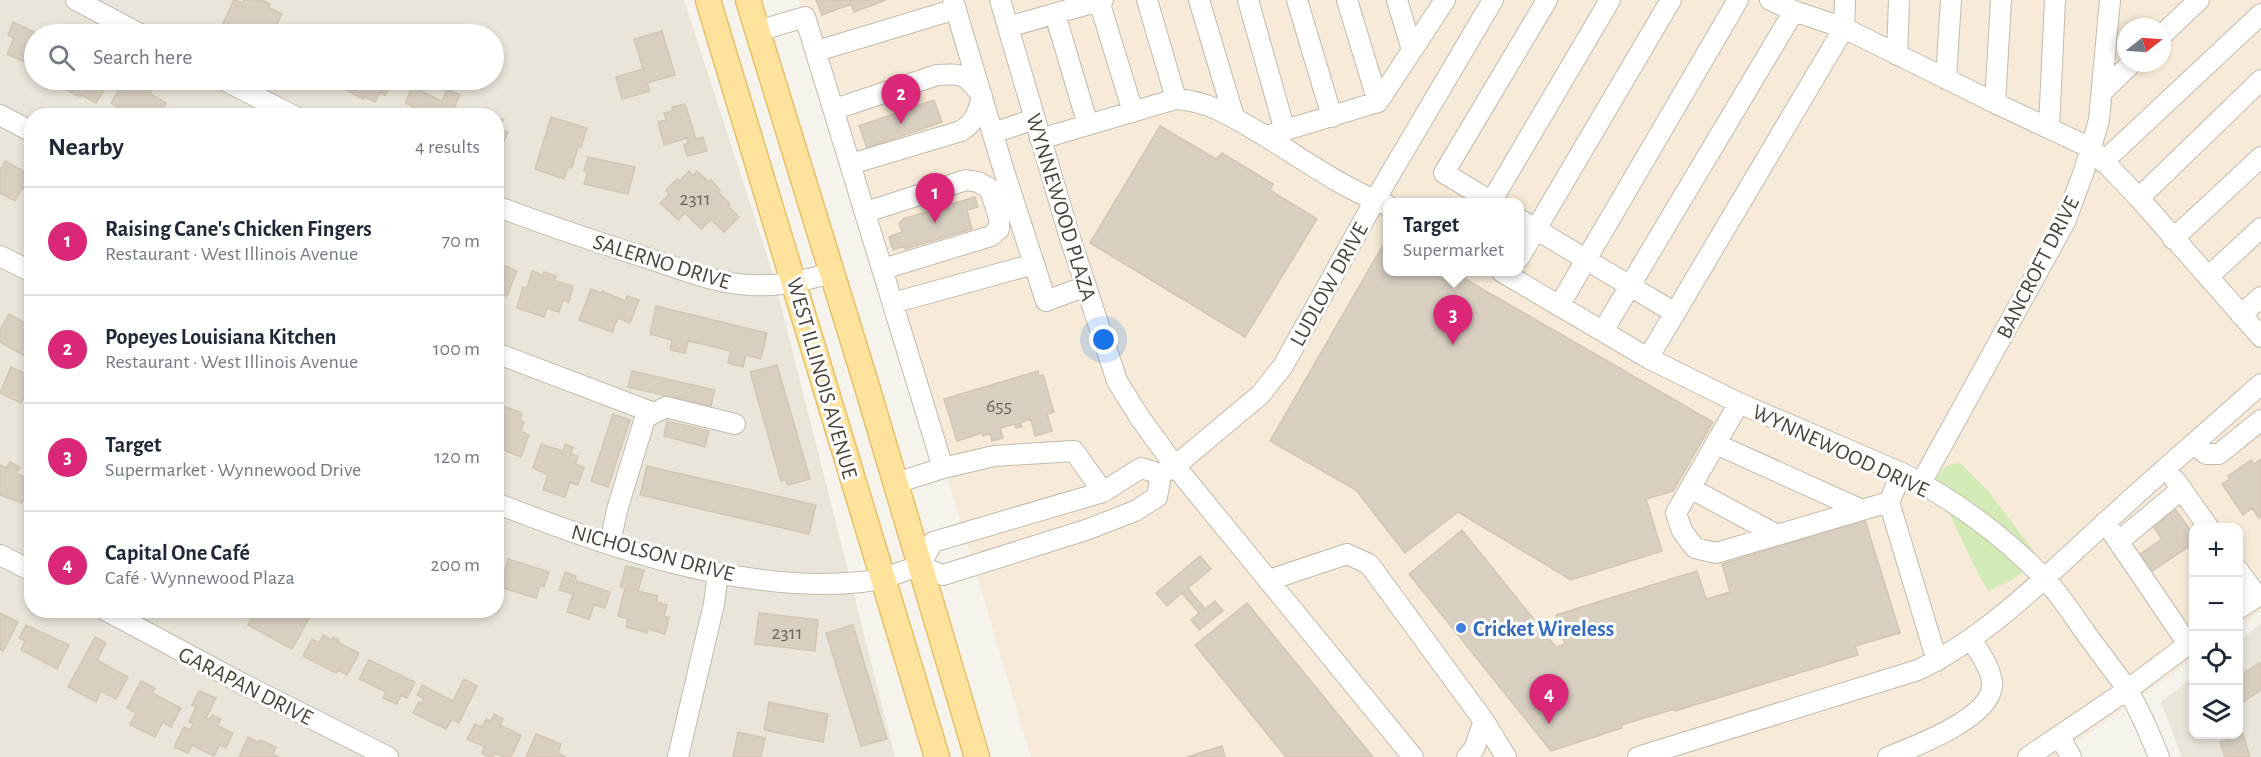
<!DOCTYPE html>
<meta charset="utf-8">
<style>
:root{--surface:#fff;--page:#f6f6f7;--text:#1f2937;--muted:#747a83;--line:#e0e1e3;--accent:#db2777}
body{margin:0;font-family:"Alegreya Sans",sans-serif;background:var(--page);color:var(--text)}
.controls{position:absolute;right:18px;bottom:18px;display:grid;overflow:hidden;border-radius:12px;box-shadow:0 3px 9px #0003}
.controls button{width:54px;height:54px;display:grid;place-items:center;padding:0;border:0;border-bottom:2px solid var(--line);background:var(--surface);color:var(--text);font:30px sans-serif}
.compass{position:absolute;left:2117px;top:18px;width:54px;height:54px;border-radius:50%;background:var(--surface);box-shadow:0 3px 9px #0003;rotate:73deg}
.you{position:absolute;left:1104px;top:340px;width:21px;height:21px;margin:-15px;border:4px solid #fff;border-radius:50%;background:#1a73e8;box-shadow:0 0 0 9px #1a73e833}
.badge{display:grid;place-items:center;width:39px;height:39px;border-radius:50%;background:var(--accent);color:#fff;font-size:20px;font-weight:700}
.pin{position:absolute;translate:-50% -50px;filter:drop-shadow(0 2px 3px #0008)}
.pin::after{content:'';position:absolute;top:32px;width:21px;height:18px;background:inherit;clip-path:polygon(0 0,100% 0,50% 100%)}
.popup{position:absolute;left:1383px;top:198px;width:141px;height:78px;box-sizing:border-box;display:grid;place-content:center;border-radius:12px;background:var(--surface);filter:drop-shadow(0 2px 4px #0005);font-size:20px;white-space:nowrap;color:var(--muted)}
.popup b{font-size:22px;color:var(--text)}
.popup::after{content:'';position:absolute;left:50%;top:100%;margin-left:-12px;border:12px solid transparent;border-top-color:var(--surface)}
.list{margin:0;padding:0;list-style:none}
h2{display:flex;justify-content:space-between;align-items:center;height:78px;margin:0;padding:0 24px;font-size:26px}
h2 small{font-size:20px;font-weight:400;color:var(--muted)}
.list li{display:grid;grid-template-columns:39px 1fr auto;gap:18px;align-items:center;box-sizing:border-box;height:108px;padding:0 24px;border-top:2px solid var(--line)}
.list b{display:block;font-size:22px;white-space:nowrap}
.list p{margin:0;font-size:20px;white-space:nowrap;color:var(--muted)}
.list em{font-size:20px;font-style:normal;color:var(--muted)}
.icon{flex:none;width:33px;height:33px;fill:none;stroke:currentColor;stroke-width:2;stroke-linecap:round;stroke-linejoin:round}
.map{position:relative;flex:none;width:2261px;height:757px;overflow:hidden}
.search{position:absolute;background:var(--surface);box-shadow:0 3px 9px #0003;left:24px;top:24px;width:480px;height:66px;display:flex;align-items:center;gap:15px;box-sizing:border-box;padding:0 21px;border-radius:33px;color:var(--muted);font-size:22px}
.panel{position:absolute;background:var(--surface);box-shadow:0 3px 9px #0003;left:24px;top:108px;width:480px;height:510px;border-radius:24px}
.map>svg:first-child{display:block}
.residential{fill:#eae5da;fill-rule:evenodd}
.commercial{fill:#f7ead8;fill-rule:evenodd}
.green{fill:#d2eab5}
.building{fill:#d8cfc1;stroke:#d3c7b4;stroke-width:1.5}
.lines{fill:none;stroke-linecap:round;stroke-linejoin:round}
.minor-casing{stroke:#c2bbae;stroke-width:22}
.major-casing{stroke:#e6c16a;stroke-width:27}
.minor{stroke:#fff;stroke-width:20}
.major{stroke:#ffe39c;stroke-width:24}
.shop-dot{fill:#3f7fe0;stroke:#fff;stroke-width:2}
.labels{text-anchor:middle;stroke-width:6;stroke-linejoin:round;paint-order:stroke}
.number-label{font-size:20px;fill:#6e675b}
.street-label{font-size:22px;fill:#4b4439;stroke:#fff}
.shop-label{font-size:22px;font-weight:bold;fill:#366cbe;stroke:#fff;text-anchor:start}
</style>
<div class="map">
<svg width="2261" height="757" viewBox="0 0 2261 757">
<rect width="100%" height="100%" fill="#f6f3ec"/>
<path class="residential" d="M 0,0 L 684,0 L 773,274 L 895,757 L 0,757 ZM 34,34 L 494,34 L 494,80 L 34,80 ZM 32,116 L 496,116 L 496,610 L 32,610 Z
M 2261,623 L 2261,757 L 2182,757 L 2161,702 L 2193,677 L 2194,734 L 2238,734 L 2239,641 Z"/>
<path class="commercial" d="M 799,0 L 2261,0 L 2261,611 L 2239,627 L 2238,528 L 2194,528 L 2193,659 L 2055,757 L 1031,757 L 945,469 ZM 2126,27 L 2162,27 L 2162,63 L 2126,63 ZM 1387,202 L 1519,202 L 1519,272 L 1387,272 Z"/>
<path class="green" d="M 1959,462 L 1988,491 L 2036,554 C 2029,575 2006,582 1988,591 C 1967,556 1953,517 1933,481 L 1946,466 Z"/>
<path class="building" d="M 234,0 L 243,3 L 244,0 L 262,0 L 270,4 L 268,7 L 282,14 L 272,34 L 235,34 L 221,27 Z
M 816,0 L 886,0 L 854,12 L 851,4 L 822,15 Z
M 13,22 L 38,34 L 34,34 L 34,66 L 7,54 L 14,38 L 8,35 Z
M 662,31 L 675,75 L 647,83 L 650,91 L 622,99 L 616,77 L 643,69 L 634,39 Z
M 64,80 L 110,80 L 96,103 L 82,95 L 80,97 L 62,87 L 66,80 Z
M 124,80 L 133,80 L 152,90 L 150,94 L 166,103 L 160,114 L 133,116 L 111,103 Z
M 347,80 L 390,80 L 393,81 L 385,95 L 380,93 L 375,102 L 365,97 L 363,99 L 342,88 Z
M 412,87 L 442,101 L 447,89 L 460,95 L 451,116 L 425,116 L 426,113 L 405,103 Z
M 934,100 L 942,122 L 867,148 L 859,126 Z
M 685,104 L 696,139 L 703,137 L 707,151 L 687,156 L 684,145 L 688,143 L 687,138 L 664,145 L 658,122 L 666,120 L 664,113 L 673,111 L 672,107 Z
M 496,117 L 503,120 L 500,129 L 508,132 L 496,159 Z
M 551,117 L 587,128 L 581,147 L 578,147 L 572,168 L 568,167 L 564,179 L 535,169 Z
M 1160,126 L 1216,159 L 1222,153 L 1273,184 L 1270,190 L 1317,219 L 1245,337 L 1090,243 Z
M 588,157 L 635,167 L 628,194 L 584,184 L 588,172 L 584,171 Z
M 5,161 L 32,176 L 32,184 L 28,191 L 22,188 L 15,201 L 0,193 L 0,170 Z
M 689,171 L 693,175 L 697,171 L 709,182 L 711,180 L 720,190 L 718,192 L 730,204 L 728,206 L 739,217 L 724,232 L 711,220 L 701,229 L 685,213 L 678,220 L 660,203 L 669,194 L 666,190 L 677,179 L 680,181 Z
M 975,197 L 978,207 L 967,210 L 972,229 L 905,249 L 904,246 L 893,250 L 889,237 L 902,232 L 899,224 L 903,219 Z
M 1387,238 L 1387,272 L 1453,272 L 1713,422 L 1673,491 L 1646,499 L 1662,551 L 1571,580 L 1458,512 L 1405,553 L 1356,490 L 1270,441 Z
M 496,262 L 517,271 L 507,296 L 496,292 Z
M 532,271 L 543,275 L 544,272 L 556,276 L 555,281 L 573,286 L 569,302 L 563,300 L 559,312 L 547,308 L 544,317 L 517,308 L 523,287 L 527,288 Z
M 591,289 L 601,293 L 602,291 L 625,301 L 627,296 L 639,300 L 630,323 L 618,318 L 612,332 L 579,320 Z
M 656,306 L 767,333 L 761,359 L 746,355 L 743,367 L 728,363 L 731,351 L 688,341 L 685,353 L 670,350 L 672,340 L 650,334 Z
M 9,314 L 32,327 L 32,352 L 28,358 L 0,342 L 0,330 Z
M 777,365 L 810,479 L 788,485 L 786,480 L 781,481 L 750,372 Z
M 11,367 L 32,377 L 32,382 L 21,403 L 0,393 Z
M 632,371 L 715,390 L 711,406 L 628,387 Z
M 1038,371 L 1039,376 L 1043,375 L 1054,412 L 1047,414 L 1052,431 L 1035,436 L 1031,419 L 1020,423 L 1022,427 L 1016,428 L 1014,424 L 1000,428 L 1003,438 L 992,441 L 990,433 L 983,436 L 982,433 L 957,441 L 944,399 Z
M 500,405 L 522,413 L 520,420 L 524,422 L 521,431 L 529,435 L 521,457 L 496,447 L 496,415 Z
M 613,414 L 630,420 L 608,487 L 591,481 Z
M 667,421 L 709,431 L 705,447 L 664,436 Z
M 541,444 L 563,451 L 565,444 L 573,447 L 571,454 L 578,456 L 575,464 L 584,467 L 578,485 L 570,482 L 565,497 L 543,490 L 548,475 L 533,468 Z
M 2261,459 L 2261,516 L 2259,518 L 2252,508 L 2243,515 L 2222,484 L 2230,479 L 2228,476 L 2251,460 L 2254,464 Z
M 10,462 L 20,467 L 16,473 L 32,481 L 22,503 L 0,495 L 0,465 L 6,468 Z
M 647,466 L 816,505 L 809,534 L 640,495 Z
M 2171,503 L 2194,535 L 2194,543 L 2148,574 L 2136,557 L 2162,539 L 2148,519 Z
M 1865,520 L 1900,633 L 1855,646 L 1858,655 L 1675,711 L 1675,709 L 1621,725 L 1622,728 L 1551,751 L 1409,574 L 1462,530 L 1556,647 L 1565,644 L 1556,615 L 1697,571 L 1706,599 L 1730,592 L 1722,564 Z
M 1200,556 L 1211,569 L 1188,588 L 1205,609 L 1215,601 L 1223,611 L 1199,630 L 1191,620 L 1199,613 L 1182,593 L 1167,606 L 1156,593 Z
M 508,559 L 549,572 L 544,587 L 540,585 L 536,598 L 500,587 Z
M 626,566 L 644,570 L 638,591 L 658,596 L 656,602 L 667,605 L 664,616 L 669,618 L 665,634 L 648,629 L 647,633 L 626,627 L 628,619 L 618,616 L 625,588 L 620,587 Z
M 565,572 L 576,576 L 574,583 L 576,584 L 577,581 L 610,592 L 605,608 L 594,605 L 589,619 L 567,612 L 573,594 L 559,590 Z
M 1247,603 L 1373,757 L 1286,757 L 1195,645 Z
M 256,610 L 307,610 L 312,613 L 292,649 L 248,625 Z
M 0,613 L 18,622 L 3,651 L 0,650 Z
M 759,613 L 818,620 L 815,651 L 755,644 Z
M 26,625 L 69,645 L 57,669 L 21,650 L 25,641 L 19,638 Z
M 853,625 L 887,739 L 861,746 L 826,633 Z
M 323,635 L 332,640 L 333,637 L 339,640 L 337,642 L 359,653 L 347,675 L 338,670 L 336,673 L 303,656 L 312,639 L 319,643 Z
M 95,637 L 106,643 L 97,660 L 128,677 L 116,699 L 101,691 L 96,702 L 68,687 Z
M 369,660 L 415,682 L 407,698 L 401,695 L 397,704 L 383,698 L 386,692 L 359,679 Z
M 2259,663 L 2261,666 L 2261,690 L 2238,705 L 2238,677 Z
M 464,679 L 477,686 L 459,723 L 452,719 L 446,729 L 413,713 L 419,702 L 421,704 L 424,698 L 417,695 L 422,685 L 453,701 Z
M 141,681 L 155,688 L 152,693 L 181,708 L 171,727 L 163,722 L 155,737 L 130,725 L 136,713 L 127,708 Z
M 199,691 L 216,698 L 206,718 L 210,720 L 212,715 L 221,719 L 218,726 L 233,733 L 226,748 L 220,745 L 214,756 L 192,745 L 188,753 L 174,747 L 184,727 L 190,730 L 193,724 L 189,722 L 196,707 L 192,705 Z
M 769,702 L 828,714 L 823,742 L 764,730 Z
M 494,714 L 503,719 L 500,725 L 521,735 L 511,757 L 504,757 L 495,753 L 493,757 L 489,757 L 482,753 L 485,747 L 467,739 L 475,724 L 482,727 L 486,719 L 491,721 Z
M 738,732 L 765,738 L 761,757 L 733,757 Z
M 536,734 L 561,744 L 558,753 L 566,757 L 526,757 Z
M 2243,734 L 2250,757 L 2225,757 L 2220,742 Z
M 248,737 L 259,743 L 260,740 L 276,747 L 273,754 L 279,757 L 239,757 Z
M 1222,746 L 1225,757 L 1187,757 Z"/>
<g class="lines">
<g class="minor-casing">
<path id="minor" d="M 76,0 L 140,34
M 953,0 L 1003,168 L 1046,301 L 1086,286
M 1000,0 L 1070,238 L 1117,381 L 1140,418 L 1175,466 L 1413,757
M 1147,0 L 1176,99
M 1199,0 L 1234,117
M 1248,0 L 1285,131
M 1297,0 L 1332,117
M 1347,0 L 1378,102
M 1397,0 L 1412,50
M 1770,0 L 1794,11 L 1844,28 L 1995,103 L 2091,148 L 2139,198 L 2261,337
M 1099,1 L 1133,112
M 1055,14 L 1088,125
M 1008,27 L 1103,0
M 758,31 L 805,17 L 943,468 L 994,456 L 1074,451 L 1103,492
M 2162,35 L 2199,0
M 817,51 L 956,9
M 1897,55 L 1899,0
M 1946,79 L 1951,0
M 224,80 L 294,116
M 2103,91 L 2132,63
M 1995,103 L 2001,0
M 835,109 L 937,75 C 964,73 966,75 982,96 C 978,113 975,122 961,131 L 851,164
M 0,115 L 32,132
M 2049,127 L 2055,0
M 993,133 L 1035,119
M 1266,136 L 1378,102 L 1445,0
M 1040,139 L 1176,99 C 1210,101 1236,119 1265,136 C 1304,160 1344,189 1387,205
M 2103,162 L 2261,14
M 2139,198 L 2261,80
M 1491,202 L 1610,0
M 1492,202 L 1444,173 L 1547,0
M 496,206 C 548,226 600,243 653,260 C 684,270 717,284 751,285 C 779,287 805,280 832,273
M 866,212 L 966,180 L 978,182 L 990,189 L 999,218 L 999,229 L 991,236 L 883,269
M 1519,219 L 1675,313 L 1844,28 L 1845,0
M 2173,239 L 2261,157
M 0,256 L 32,272
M 1519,258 L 1671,0
M 1502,272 L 1648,358 L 1739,403 L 1902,473 C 1953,499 2004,536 2044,578 C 2060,594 2072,614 2085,632 C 2099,652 2115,671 2128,691 C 2141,712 2150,735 2159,757
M 2208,277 L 2261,228
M 893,303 L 1034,264
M 1559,306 L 1738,0
M 2241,315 L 2261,297
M 1603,331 L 1794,11
M 496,353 L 654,413
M 1648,358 L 1675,313
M 1739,403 L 1676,513 L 1682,531 L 1695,548 L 1716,553 L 1889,502
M 2194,443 L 2206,454 L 2219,454 L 2261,420
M 1716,444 L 1862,510
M 1902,473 L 1889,502 L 1937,661
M 2175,480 L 2209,528
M 896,483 L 943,468
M 1921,483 L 2065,222 L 2084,171 L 2099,120 L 2110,0
M 1690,488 L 1777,535
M 496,503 C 607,547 742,594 862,582 C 882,580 901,572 919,566
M 2105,522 L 2188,644
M 2119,541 L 2182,489
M 610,544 L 617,510 L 645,418 L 666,407 L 735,424
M 0,555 L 32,571
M 919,566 L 933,542 L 1103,492 L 1141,468 L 1161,474 L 1175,466 L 1260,395 L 1283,366 L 1375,200 L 1493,0
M 919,566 L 943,575 L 1086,530 L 1135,511 L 1157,497 L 1161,474
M 2238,570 L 2257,596
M 1269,580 L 1347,554 L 1369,564 L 1484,721 L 1506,757
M 2238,609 L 2261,594
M 105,610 L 243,684 L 388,757
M 2060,737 L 2071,757
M 678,757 L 714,604 L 718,573
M 1467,757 L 1474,749 L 1484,721
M 1638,757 L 1918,670 C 1989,636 2046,576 2104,524 C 2155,476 2209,431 2261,384
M 1888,757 C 1914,747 1990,718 1992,686 C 1993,672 1979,651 1971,640
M 2028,757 L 2127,690 L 2194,640"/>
</g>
<g class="major-casing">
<path id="major" d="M 708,0 L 937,757
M 748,0 L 865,380 L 977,757"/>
</g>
<use href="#minor" class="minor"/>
<use href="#major" class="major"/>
</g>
<circle class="shop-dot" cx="1461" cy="628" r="6"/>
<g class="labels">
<g class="number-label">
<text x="695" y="205">2311</text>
<text x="999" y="412">655</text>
<text x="787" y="639">2311</text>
</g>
<g class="street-label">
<text transform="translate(1062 207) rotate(73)" y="8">WYNNEWOOD PLAZA</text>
<text transform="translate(662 261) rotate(17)" y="8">SALERNO DRIVE</text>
<text transform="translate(2037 267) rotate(-63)" y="8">BANCROFT DRIVE</text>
<text transform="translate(1328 284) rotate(-61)" y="8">LUDLOW DRIVE</text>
<text transform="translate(823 378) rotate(74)" y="8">WEST ILLINOIS AVENUE</text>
<text transform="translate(1841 450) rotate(25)" y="8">WYNNEWOOD DRIVE</text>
<text transform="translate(653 552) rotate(15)" y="8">NICHOLSON DRIVE</text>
<text transform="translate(246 685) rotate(27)" y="8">GARAPAN DRIVE</text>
</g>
<g class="shop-label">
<text x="1473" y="636">Cricket Wireless</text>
</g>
</g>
</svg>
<div class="controls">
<button>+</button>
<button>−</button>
<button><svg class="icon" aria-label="locate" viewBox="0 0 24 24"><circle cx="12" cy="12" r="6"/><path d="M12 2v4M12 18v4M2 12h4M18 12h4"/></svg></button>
<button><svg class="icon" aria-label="layers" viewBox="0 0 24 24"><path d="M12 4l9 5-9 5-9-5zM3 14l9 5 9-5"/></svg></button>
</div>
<svg class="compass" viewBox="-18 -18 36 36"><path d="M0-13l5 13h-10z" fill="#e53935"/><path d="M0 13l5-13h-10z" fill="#747a83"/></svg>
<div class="you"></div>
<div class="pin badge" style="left:935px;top:223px">1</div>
<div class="pin badge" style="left:901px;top:124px">2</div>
<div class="pin badge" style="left:1453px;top:345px">3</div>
<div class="popup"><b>Target</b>Supermarket</div>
<div class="pin badge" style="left:1549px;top:724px">4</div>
<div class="search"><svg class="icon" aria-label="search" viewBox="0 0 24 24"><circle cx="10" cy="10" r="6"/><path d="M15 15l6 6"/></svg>Search here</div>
<section class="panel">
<h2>Nearby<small>4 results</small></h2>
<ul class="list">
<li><span class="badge">1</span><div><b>Raising Cane's Chicken Fingers</b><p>Restaurant · West Illinois Avenue</p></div><em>70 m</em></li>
<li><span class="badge">2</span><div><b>Popeyes Louisiana Kitchen</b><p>Restaurant · West Illinois Avenue</p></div><em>100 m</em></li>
<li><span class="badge">3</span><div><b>Target</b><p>Supermarket · Wynnewood Drive</p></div><em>120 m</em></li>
<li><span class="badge">4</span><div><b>Capital One Café</b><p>Café · Wynnewood Plaza</p></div><em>200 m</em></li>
</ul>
</section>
</div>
